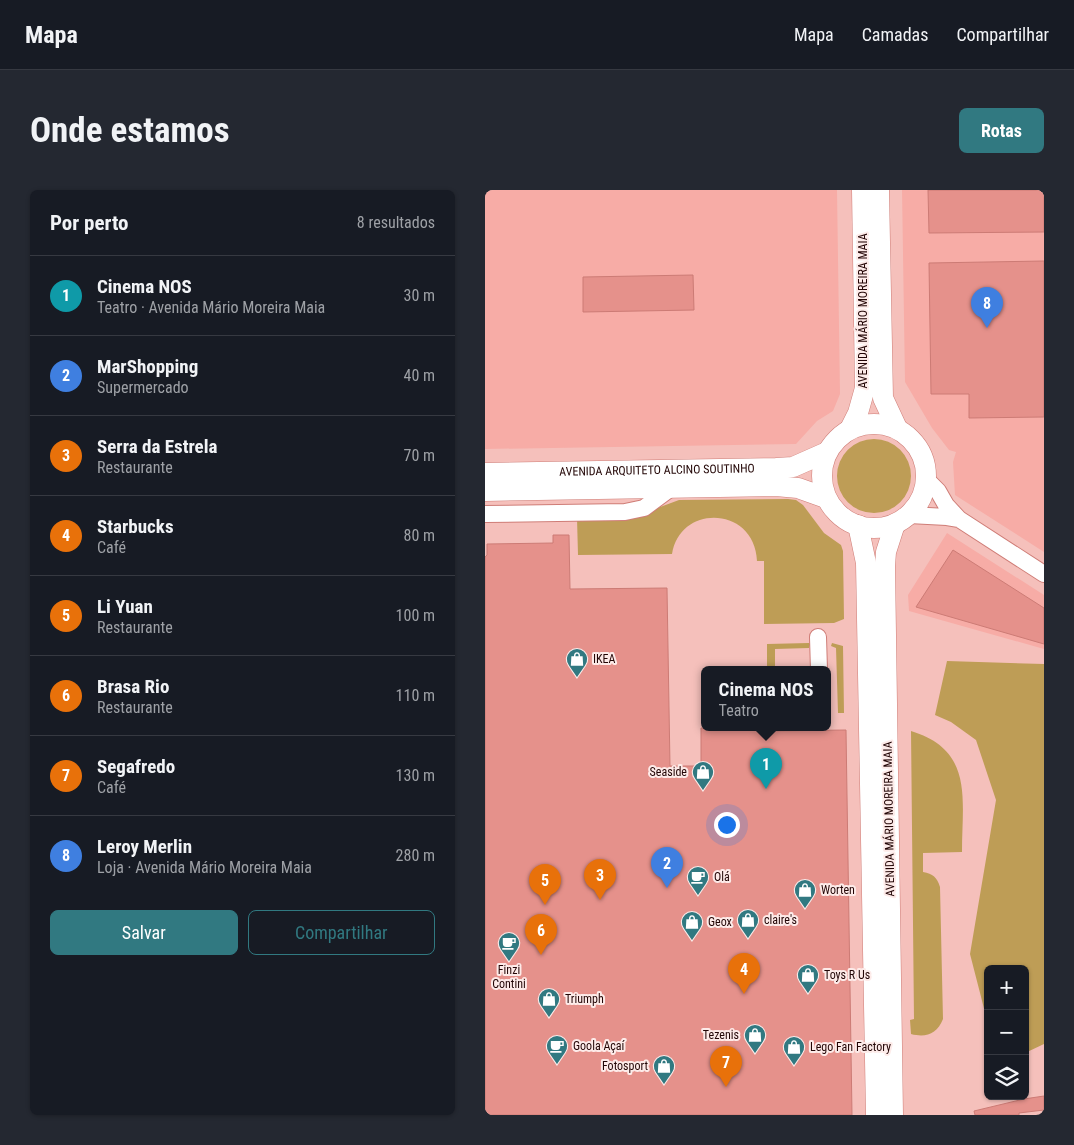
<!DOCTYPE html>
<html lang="pt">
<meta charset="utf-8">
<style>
:root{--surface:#171b24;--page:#242831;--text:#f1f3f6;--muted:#9ea1a6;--line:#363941;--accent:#317981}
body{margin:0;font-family:"Roboto Condensed",sans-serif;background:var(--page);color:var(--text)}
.controls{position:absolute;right:15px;bottom:15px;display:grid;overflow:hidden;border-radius:8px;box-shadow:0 1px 4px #0004}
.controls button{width:45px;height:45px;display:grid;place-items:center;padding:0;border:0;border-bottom:1px solid var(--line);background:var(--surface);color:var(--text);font:25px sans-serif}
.you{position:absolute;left:241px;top:634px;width:18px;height:18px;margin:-12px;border:4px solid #fff;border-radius:50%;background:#1a73e8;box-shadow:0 0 0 8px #1a73e833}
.badge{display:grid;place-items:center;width:32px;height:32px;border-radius:50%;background:var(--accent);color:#fff;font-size:16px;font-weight:700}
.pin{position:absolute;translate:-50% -41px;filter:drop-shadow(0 1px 2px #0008)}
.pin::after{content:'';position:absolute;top:26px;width:18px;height:15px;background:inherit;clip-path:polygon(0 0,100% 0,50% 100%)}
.popup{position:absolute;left:216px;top:476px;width:130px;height:65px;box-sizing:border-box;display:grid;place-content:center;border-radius:8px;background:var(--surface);filter:drop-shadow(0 1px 4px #0005);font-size:16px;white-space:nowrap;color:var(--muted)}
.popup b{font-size:19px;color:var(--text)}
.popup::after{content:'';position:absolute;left:50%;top:100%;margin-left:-10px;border:10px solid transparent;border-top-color:var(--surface)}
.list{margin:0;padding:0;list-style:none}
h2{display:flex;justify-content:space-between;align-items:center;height:65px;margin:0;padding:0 20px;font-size:21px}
h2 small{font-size:16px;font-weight:400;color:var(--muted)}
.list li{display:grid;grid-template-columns:32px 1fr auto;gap:15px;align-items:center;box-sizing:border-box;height:80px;padding:0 20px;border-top:1px solid var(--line)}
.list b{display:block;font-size:19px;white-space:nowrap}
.list p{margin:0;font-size:16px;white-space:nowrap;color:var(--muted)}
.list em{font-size:16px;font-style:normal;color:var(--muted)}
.actions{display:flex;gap:10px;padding:15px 20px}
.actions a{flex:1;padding:11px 0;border:1px solid var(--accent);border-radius:8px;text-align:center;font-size:18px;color:var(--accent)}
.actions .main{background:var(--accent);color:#fff}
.icon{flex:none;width:28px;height:28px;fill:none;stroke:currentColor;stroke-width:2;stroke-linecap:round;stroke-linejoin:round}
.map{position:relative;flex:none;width:559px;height:925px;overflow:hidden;border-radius:8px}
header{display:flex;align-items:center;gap:30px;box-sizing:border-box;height:70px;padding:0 25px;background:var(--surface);border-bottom:1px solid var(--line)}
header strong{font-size:24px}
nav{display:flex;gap:28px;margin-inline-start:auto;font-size:18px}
.intro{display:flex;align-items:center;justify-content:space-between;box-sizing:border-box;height:120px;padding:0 30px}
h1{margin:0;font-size:35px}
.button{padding:12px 22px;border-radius:8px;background:var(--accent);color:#fff;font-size:18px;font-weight:700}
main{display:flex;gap:30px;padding:0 30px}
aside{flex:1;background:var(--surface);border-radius:8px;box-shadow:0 1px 4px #0004}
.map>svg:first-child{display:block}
.built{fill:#f7aca6}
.green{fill:#be9d56}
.building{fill:#e5918b;stroke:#cc7b75}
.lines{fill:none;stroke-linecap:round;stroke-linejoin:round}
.minor-casing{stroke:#cf7d77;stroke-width:18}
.major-casing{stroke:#cf7d77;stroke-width:21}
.minor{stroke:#fff;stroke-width:16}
.major{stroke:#fff;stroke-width:20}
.labels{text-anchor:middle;stroke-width:4;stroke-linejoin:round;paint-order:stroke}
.street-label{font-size:12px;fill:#220505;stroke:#fdebe9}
.poi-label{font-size:12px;fill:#220505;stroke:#fdebe9;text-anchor:start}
</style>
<header>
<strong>Mapa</strong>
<nav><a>Mapa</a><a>Camadas</a><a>Compartilhar</a></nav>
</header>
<div class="intro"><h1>Onde estamos</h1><a class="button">Rotas</a></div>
<main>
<aside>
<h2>Por perto<small>8 resultados</small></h2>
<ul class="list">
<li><span class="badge" style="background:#0f9aa8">1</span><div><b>Cinema NOS</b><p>Teatro · Avenida Mário Moreira Maia</p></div><em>30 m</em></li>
<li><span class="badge" style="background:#3f7fe0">2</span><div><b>MarShopping</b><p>Supermercado</p></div><em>40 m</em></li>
<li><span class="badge" style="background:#e8710a">3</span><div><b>Serra da Estrela</b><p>Restaurante</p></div><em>70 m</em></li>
<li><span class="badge" style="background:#e8710a">4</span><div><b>Starbucks</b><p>Café</p></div><em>80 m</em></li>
<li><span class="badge" style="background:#e8710a">5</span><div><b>Li Yuan</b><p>Restaurante</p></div><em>100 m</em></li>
<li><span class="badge" style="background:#e8710a">6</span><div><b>Brasa Rio</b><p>Restaurante</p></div><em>110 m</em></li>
<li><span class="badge" style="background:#e8710a">7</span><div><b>Segafredo</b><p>Café</p></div><em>130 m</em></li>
<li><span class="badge" style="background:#3f7fe0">8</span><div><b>Leroy Merlin</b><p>Loja · Avenida Mário Moreira Maia</p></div><em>280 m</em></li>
</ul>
<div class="actions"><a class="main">Salvar</a><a>Compartilhar</a></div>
</aside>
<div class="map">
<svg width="559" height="925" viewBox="0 0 559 925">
<rect width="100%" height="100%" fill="#f5c0bb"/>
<path class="built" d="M 0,0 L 352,0 L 355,204 L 348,221 L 332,231 L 311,254 L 0,259 Z
M 417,0 L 559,0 L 559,362 L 470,305 L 468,272 L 471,262 L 464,260 L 447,238 L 420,192 Z
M 462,343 L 559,405 L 559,459 L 424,421 L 423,405 Z"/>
<path class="green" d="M352 286a37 37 0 1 1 74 0a37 37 0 1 1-74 0Z
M 303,309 L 311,310 L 318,315 L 339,343 L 356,355 L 358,361 L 359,429 L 349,433 L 279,434 L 279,371 L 272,371 C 270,316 195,313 187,364 L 93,365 L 92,328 L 151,326 L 194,310 Z
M 324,453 L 325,454 L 324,458 L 290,459 L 290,480 L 282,480 L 282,454 Z
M 347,453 L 358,456 L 359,523 L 353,523 L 351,458 L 346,456 Z
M 462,471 L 559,474 L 559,854 L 540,863 L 540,779 L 503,779 L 503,834 L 485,764 L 511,610 L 491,550 L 466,532 L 450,525 Z
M 426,541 C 489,560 477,609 477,662 L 438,663 L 438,682 C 448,684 452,687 455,697 L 458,829 C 452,844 441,848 426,844 L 425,830 L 429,829 Z"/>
<path class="building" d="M 443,0 L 559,0 L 559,42 L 444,43 Z
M 559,71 L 559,227 L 484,228 L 484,204 L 446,204 L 444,73 Z
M 208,85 L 209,120 L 98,122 L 98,87 Z
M 68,345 L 84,345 L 85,399 L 182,398 L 185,576 L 216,576 L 216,538 L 281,538 L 282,541 L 361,540 L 367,925 L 0,925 L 0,367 L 2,365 L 2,354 L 68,353 Z
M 468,360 L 559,418 L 559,454 L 431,417 Z
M 559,906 L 559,920 L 534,923 L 534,925 L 490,925 L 489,921 L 539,909 Z"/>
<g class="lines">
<g class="minor-casing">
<path id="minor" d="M 442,290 L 453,301 L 461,315 L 474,329 L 559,384
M 0,324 L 140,322 L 159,318 L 186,298
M 424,325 L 462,327 L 474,329
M 333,447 L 334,480"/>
</g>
<g class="major-casing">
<g id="major">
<path d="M 394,0 L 398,208 L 412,238"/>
<circle cx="389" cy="286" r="52"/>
<path d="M 365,239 L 373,223 L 380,198 L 377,0"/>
<path id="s1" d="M 0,283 L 291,278 L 308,277 L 342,262"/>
<path d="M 0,301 L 291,296 L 313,298 L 341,308"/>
<path d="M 373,335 L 381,373 L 391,925"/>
<path d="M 408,925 L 400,376 L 401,362 L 410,334"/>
</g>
</g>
<use href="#minor" class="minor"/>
<use href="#major" class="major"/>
</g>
<defs>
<g id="shop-pin" transform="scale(1.125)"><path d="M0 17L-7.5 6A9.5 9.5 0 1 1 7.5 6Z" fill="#317981" stroke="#fdebe9"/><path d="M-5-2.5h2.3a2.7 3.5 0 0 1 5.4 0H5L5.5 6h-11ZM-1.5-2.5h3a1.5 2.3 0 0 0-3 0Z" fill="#fff"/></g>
<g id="cafe-pin" transform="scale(1.125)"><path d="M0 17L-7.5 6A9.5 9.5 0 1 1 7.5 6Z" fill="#317981" stroke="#fdebe9"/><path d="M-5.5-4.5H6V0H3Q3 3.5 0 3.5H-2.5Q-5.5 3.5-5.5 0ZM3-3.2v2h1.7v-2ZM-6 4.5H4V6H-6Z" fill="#fff"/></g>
</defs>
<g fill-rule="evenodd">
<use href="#shop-pin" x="92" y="469"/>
<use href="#shop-pin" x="218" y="582"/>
<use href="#cafe-pin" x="213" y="687"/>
<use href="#shop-pin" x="320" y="700"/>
<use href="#shop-pin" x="263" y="730"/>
<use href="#shop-pin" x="207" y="732"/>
<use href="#cafe-pin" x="24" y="753"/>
<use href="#shop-pin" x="323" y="785"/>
<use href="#shop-pin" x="64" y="809"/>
<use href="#shop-pin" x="270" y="845"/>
<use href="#cafe-pin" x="72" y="856"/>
<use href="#shop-pin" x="309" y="857"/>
<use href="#shop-pin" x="179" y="876"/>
</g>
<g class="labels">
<g class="street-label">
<text transform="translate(378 121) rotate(-90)" y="4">AVENIDA MÁRIO MOREIRA MAIA</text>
<text dy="4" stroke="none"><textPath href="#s1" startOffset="172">AVENIDA ARQUITETO ALCINO SOUTINHO</textPath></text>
<text transform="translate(404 629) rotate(-91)" y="4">AVENIDA MÁRIO MOREIRA MAIA</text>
</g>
<g class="poi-label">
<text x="108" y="473">IKEA</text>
<text x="202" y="586" text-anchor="end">Seaside</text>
<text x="229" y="691">Olá</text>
<text x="336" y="704">Worten</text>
<text x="279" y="734">claire's</text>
<text x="223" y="736">Geox</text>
<text x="24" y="784" text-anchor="middle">Finzi<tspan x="24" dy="14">Contini</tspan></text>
<text x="339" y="789">Toys R Us</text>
<text x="80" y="813">Triumph</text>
<text x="254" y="849" text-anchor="end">Tezenis</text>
<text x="88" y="860">Goola Açaí</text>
<text x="325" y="861">Lego Fan Factory</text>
<text x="163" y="880" text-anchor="end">Fotosport</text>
</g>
</g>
</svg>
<div class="controls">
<button>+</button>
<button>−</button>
<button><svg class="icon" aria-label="layers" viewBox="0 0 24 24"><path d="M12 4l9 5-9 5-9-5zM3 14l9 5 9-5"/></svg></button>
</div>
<div class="you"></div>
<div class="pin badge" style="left:281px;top:599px;background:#0f9aa8">1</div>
<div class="popup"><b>Cinema NOS</b>Teatro</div>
<div class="pin badge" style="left:182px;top:698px;background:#3f7fe0">2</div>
<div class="pin badge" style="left:115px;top:710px;background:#e8710a">3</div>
<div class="pin badge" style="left:259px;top:804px;background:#e8710a">4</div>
<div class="pin badge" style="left:60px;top:715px;background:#e8710a">5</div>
<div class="pin badge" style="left:56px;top:765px;background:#e8710a">6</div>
<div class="pin badge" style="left:241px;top:897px;background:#e8710a">7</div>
<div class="pin badge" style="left:502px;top:138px;background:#3f7fe0">8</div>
</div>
</main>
